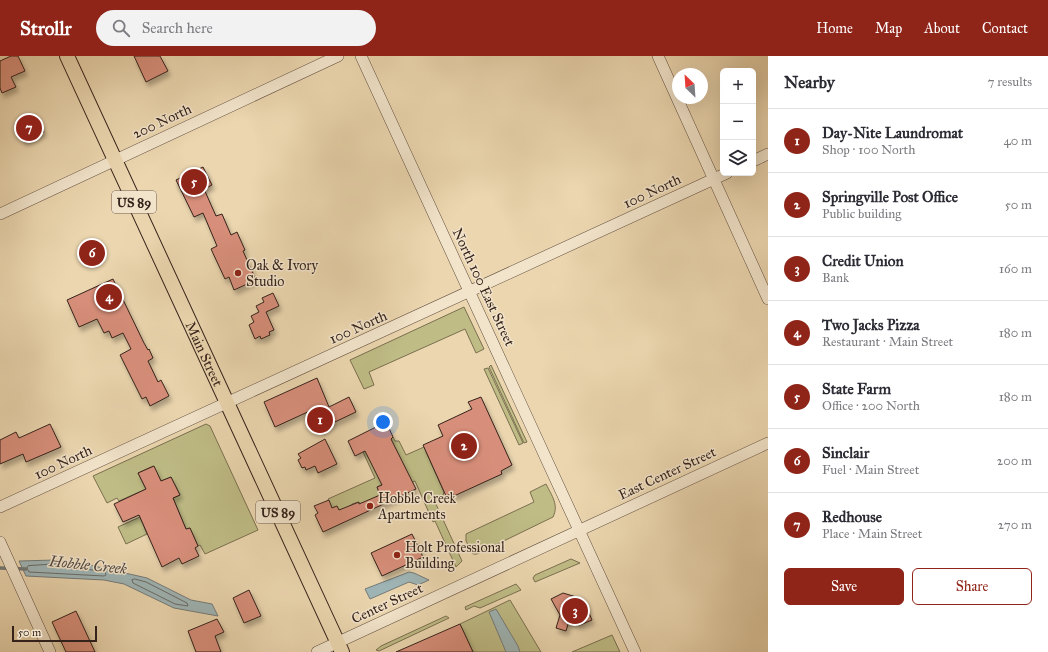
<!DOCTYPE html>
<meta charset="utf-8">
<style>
:root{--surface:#fff;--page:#f2f2f3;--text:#2b2b33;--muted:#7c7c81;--line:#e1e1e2;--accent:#8f2418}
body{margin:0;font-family:"IM FELL Great Primer",serif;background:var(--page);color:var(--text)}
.controls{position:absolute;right:12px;top:12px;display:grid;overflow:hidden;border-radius:6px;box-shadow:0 4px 16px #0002}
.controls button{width:36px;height:36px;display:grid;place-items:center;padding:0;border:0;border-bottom:1px solid var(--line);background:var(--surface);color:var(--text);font:20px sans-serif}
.compass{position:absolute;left:672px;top:12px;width:36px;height:36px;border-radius:50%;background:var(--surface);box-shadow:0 4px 16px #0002;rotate:335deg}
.scale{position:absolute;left:12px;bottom:10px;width:85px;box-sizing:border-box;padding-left:4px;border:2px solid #35221b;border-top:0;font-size:11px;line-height:14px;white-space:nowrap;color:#35221b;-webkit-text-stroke:3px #f2e4cb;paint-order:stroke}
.you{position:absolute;left:383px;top:366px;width:14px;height:14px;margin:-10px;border:3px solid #fff;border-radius:50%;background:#1a73e8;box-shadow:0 0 0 6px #1a73e833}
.badge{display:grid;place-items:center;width:26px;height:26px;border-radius:50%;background:var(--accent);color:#fff;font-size:13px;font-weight:700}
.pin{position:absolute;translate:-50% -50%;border:2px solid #fff;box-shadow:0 1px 4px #0006}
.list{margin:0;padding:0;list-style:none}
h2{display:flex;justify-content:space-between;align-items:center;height:52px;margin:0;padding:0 16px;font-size:17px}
h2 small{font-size:13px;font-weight:400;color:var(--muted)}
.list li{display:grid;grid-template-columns:26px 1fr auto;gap:12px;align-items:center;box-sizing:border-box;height:64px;padding:0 16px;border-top:1px solid var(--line)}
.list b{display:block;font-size:15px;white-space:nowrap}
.list p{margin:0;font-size:13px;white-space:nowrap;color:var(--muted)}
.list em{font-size:13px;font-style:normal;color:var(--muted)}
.actions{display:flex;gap:8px;padding:12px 16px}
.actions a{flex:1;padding:9px 0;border:1px solid var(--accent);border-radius:6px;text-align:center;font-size:14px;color:var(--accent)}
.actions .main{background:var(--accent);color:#fff}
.icon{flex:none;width:22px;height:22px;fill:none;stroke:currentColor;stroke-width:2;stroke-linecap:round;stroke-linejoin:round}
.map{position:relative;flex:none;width:768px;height:596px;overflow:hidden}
header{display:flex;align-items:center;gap:24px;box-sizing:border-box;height:56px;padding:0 20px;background:var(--accent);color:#fff}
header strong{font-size:19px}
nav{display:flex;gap:22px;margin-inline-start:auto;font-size:14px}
.search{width:280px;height:36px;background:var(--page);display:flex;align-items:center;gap:10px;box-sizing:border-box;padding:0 14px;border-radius:22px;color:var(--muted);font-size:15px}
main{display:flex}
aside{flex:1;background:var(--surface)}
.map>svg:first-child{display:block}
.green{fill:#bfbc86;stroke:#7a6f50}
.water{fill:#9fb6b7;stroke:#757b79}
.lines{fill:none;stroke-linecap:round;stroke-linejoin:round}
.shore{stroke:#6a6c69;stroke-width:1}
.stream{stroke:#757b79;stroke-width:3.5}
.building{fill:#d78e7a;stroke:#35221b;filter:url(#shadow)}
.minor-casing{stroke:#624f40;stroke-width:12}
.major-casing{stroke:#35221b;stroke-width:16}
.minor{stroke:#f2e4cb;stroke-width:11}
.major{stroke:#ebd6af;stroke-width:14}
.poi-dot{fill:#8f2418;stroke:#f2e4cb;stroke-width:1.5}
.labels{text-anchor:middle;stroke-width:3;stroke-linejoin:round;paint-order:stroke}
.shield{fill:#f2e4cb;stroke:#6e5c50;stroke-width:1}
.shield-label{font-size:13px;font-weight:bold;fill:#35221b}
.street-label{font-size:14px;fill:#35221b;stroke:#f2e4cb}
.poi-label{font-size:14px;fill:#35221b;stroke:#f2e4cb;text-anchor:start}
.water-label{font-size:15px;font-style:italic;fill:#504742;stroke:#f2e4cb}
</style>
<header>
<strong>Strollr</strong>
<div class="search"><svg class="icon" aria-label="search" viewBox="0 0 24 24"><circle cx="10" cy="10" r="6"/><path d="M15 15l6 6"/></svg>Search here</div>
<nav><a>Home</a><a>Map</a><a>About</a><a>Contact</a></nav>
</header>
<main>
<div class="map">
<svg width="768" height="596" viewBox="0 0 768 596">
<defs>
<filter id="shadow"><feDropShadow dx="2.5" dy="4.5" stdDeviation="2" flood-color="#0004"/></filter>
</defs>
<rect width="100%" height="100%" fill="#ebd6af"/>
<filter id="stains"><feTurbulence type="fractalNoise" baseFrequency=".005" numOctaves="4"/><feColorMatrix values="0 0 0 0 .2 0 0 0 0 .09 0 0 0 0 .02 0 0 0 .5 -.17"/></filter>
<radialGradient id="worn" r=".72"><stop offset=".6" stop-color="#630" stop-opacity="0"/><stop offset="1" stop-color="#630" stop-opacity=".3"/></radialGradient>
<path class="green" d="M 464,251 L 484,293 L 476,297 L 465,273 L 369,316 L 374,329 L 364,333 L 350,304 Z
M 491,309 L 527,386 L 524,387 L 489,311 Z
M 488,312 L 523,387 L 519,389 L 484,313 Z
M 206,368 L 210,370 L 258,474 L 205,498 L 200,489 L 198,490 L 190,472 L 186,473 L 173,442 L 180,439 L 171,421 L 161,425 L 153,410 L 138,417 L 146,433 L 119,445 L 117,442 L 107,447 L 93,420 Z
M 393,381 L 395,385 L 399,385 L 406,399 L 424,391 L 444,436 L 442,442 L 435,446 L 462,505 L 456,511 L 435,465 L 433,466 L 415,425 L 399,432 L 383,428 L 377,431 L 380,439 L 360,450 L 358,446 L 352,448 L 341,458 L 337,450 L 332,452 L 328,443 L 375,422 L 363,396 Z
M 546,428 C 552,440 559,449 553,461 L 477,498 L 473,498 L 466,485 L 466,478 L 534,446 L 530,436 Z
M 140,461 L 147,478 L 126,488 L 118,471 Z
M 571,503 L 580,507 L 535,526 L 533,522 L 535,519 Z
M 516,528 L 521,534 L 480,552 L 474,550 L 466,554 L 465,551 Z
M 510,544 L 541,596 L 473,596 L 460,568 Z
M 446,560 L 449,562 L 379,595 L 376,594 L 381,590 Z
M 612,579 L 620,596 L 572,596 Z"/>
<path class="water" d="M 55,504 L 81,507 L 147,522 L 191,544 L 212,548 L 218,560 L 174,552 L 124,528 L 104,524 L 26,520 L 19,505 Z
M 409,516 L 414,517 L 429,524 L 418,529 L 409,526 L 370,543 L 365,533 Z
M 496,553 L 518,590 L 520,596 L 506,596 L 489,556 Z"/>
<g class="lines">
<path class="shore" d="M 55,508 L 105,516 L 106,519 L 104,520 L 29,516 L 27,512 L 28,510 Z
M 135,523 L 146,526 L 187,547 L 188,550 L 175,548 L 133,527 L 132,524 Z"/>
<path class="stream" d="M 0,512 L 26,513"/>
</g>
<path class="building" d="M 11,0 L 18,0 L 25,15 L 11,21 L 16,31 L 2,37 L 0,32 L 0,5 Z
M 134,0 L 160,0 L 168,15 L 146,26 Z
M 33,60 L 37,67 L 39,66 L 44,76 L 24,85 L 15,68 Z
M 203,111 L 212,129 L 204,133 L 216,160 L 222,158 L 231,179 L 237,176 L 245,194 L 243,195 L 256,224 L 234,234 L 229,221 L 225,223 L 211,193 L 217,190 L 203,157 L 194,161 L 176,124 Z
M 113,223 L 144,287 L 148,294 L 149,293 L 153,302 L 148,305 L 158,326 L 161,324 L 169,340 L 150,350 L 146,341 L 142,343 L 120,299 L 131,293 L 123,277 L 112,282 L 109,275 L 104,277 L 97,263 L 79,271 L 67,244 Z
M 273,237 L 279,250 L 266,256 L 274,274 L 269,276 L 270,279 L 261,283 L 260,280 L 255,283 L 249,269 L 254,266 L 251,260 L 259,256 L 256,250 L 264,246 L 262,242 Z
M 317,322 L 329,351 L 349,341 L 356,356 L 320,373 L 312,354 L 275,371 L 264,346 Z
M 481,341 L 512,409 L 501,415 L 502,418 L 454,440 L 453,437 L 446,440 L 423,389 L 443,380 L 438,369 L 472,353 L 468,346 Z
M 386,366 L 393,381 L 391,383 L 416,433 L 323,476 L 315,459 L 318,457 L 314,450 L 329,444 L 332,452 L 337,450 L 339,454 L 359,446 L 359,448 L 380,439 L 377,431 L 382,429 L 365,395 L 355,400 L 348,385 Z
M 50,368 L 61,391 L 26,406 L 23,398 L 0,408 L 0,384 L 16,376 L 19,382 Z
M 325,383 L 337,408 L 318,417 L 315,410 L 306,414 L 305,411 L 302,412 L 298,404 L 301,402 L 298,398 Z
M 154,410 L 161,425 L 171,421 L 180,439 L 173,442 L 186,473 L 190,472 L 198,490 L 195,492 L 199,500 L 182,508 L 179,502 L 162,511 L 139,459 L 123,466 L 114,448 L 146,433 L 138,417 Z
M 412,478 L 423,501 L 382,520 L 371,497 Z
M 249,534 L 261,560 L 244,567 L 233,542 Z
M 563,537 L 583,543 L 592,564 L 580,569 L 569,565 L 566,575 L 556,572 L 560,559 L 551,543 Z
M 76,555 L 95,596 L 66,596 L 52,566 Z
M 217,563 L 224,576 L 215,580 L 221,596 L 196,596 L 188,575 Z
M 460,568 L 473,596 L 396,596 Z"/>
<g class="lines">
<g class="minor-casing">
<path id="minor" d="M 361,0 L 635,596
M 658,0 L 768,243
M 753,105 L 768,98
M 0,158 L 338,0
M 0,451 L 727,117
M 0,486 L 50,596
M 317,596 L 768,387"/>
</g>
<g class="major-casing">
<g id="major">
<path id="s1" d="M 67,0 L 342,596"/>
</g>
</g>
<use href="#minor" class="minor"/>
<use href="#major" class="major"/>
</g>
<g class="poi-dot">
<circle cx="238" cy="217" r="4"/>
<circle cx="370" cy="450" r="4"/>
<circle cx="397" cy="499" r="4"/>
</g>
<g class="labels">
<g class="shield">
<rect x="112" y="135" width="44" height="22" rx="3"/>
<rect x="256" y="445" width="44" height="22" rx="3"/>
</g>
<g class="shield-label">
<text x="134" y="151">US 89</text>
<text x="278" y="461">US 89</text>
</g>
<g class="street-label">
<text transform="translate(162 65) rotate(-25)" y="5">200 North</text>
<text transform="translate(652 135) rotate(-25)" y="5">100 North</text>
<text transform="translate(484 231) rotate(65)" y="5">North 100 East Street</text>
<text transform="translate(358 271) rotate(-24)" y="5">100 North</text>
<text dy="5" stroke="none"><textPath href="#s1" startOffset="328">Main Street</textPath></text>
<text transform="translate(63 406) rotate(-25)" y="5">100 North</text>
<text transform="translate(667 417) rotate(-25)" y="5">East Center Street</text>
<text transform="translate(387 547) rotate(-25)" y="5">Center Street</text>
</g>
<g class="poi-label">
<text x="246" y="214">Oak &amp; Ivory<tspan x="246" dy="16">Studio</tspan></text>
<text x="378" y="447">Hobble Creek<tspan x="378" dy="16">Apartments</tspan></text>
<text x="405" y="496">Holt Professional<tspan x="405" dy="16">Building</tspan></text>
</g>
<g class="water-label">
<text transform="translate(88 509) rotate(6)" y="5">Hobble Creek</text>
</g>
</g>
<rect width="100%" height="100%" filter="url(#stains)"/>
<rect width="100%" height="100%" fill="url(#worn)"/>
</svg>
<div class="controls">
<button>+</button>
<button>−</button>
<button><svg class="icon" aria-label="layers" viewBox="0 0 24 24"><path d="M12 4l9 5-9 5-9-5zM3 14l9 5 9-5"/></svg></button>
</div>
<svg class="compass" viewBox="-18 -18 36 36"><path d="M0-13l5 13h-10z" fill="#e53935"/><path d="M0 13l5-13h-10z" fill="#7c7c81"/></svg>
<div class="scale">50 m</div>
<div class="you"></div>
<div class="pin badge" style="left:320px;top:364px">1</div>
<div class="pin badge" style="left:464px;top:390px">2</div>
<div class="pin badge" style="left:575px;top:555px">3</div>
<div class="pin badge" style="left:109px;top:241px">4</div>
<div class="pin badge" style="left:194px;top:126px">5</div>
<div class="pin badge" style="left:92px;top:197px">6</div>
<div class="pin badge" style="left:29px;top:72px">7</div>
</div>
<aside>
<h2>Nearby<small>7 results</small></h2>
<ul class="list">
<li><span class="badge">1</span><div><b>Day-Nite Laundromat</b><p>Shop · 100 North</p></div><em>40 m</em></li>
<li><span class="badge">2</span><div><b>Springville Post Office</b><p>Public building</p></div><em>50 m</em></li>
<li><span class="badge">3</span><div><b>Credit Union</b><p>Bank</p></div><em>160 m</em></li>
<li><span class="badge">4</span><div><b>Two Jacks Pizza</b><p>Restaurant · Main Street</p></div><em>180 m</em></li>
<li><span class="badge">5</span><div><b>State Farm</b><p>Office · 200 North</p></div><em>180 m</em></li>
<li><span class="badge">6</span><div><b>Sinclair</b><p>Fuel · Main Street</p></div><em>200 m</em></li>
<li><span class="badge">7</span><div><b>Redhouse</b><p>Place · Main Street</p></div><em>270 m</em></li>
</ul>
<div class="actions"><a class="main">Save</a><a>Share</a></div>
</aside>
</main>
